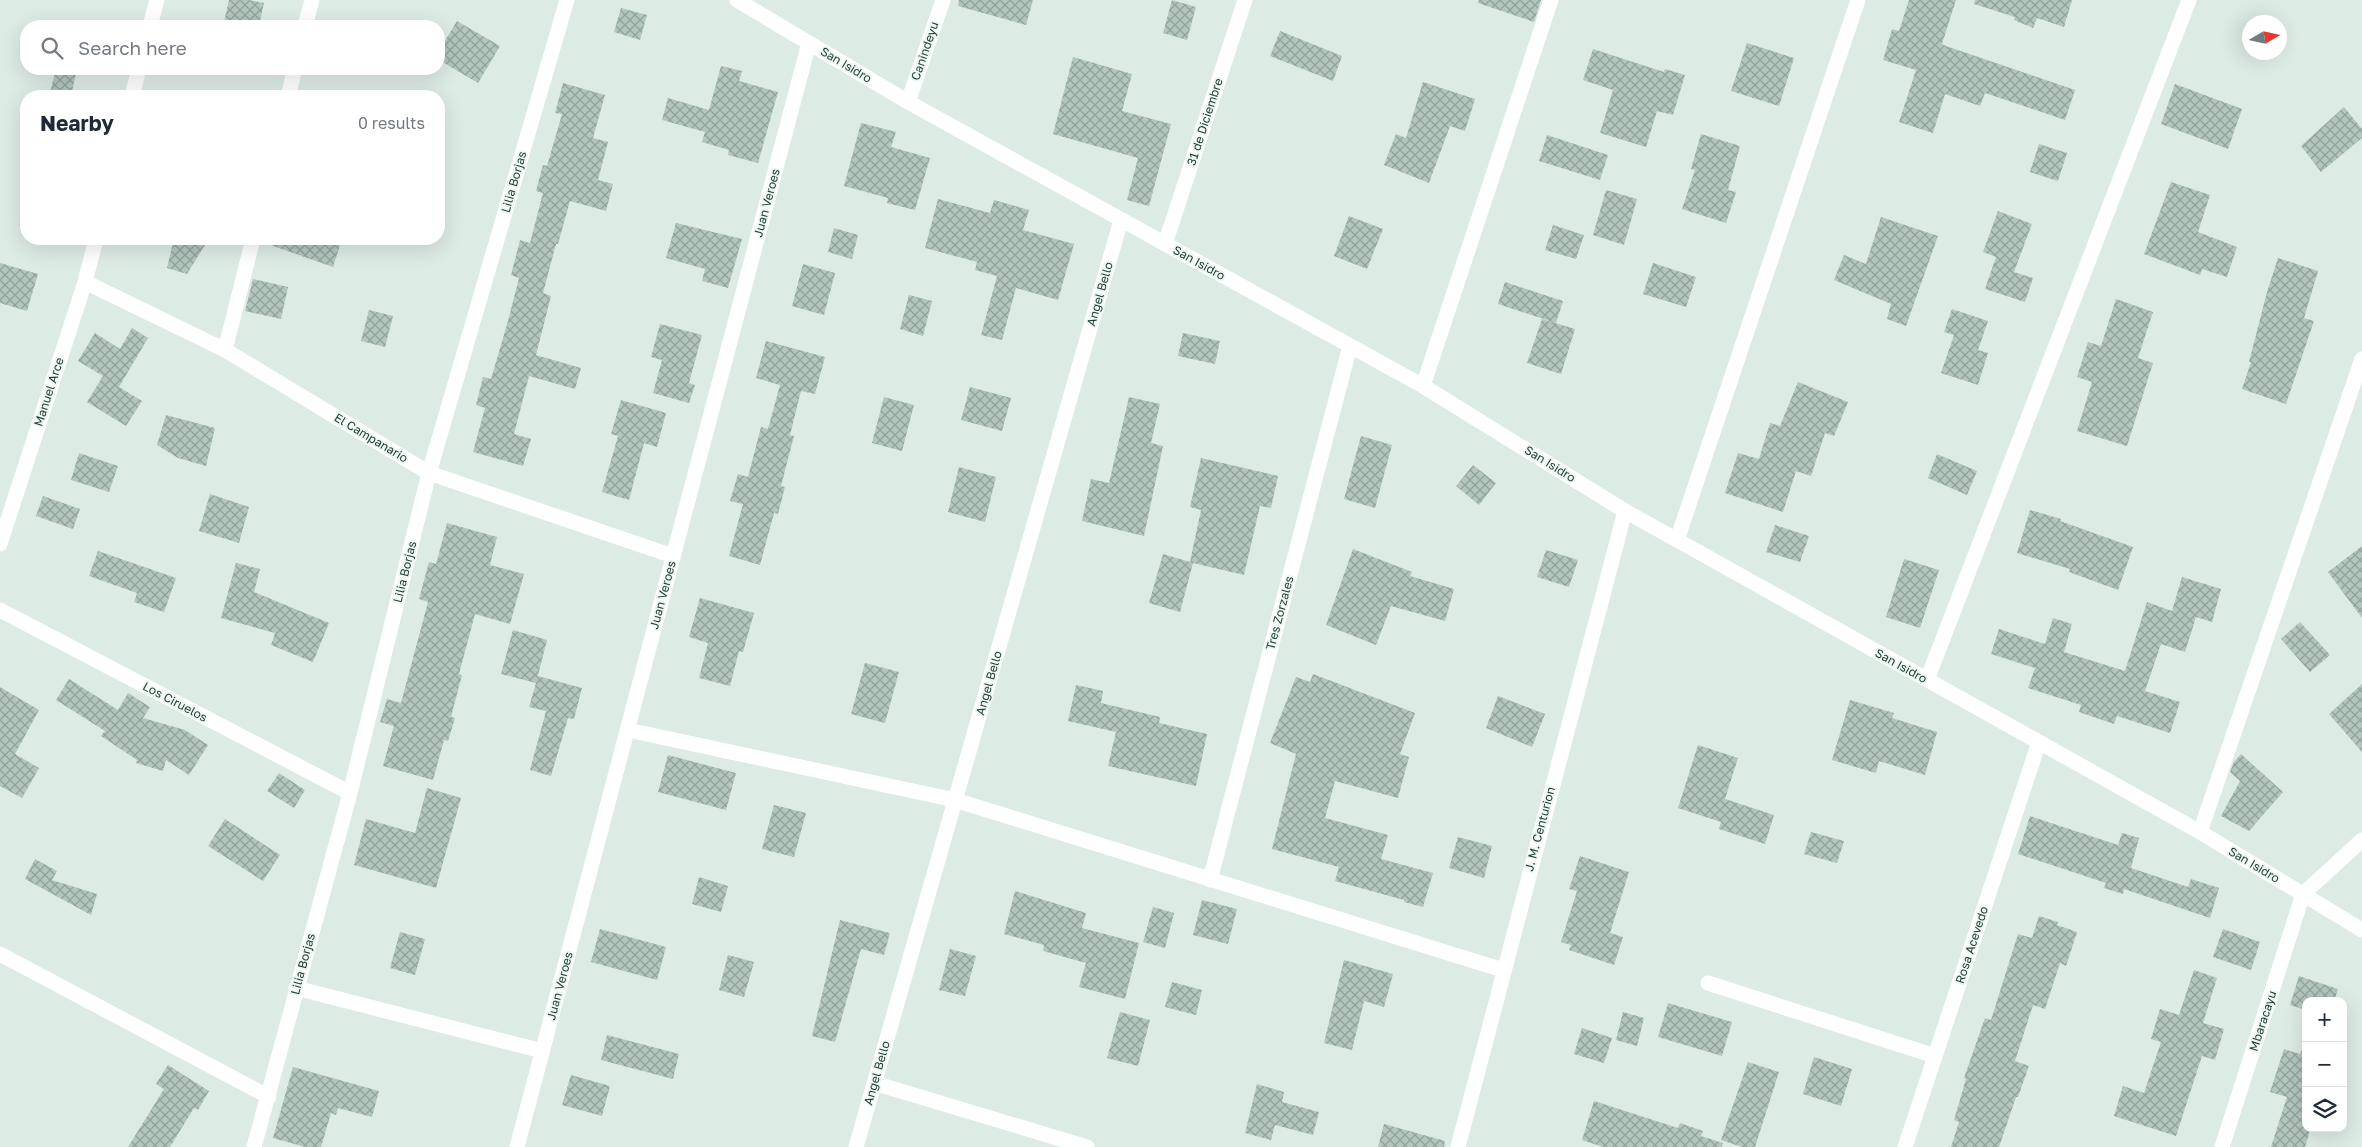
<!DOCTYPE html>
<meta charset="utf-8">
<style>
:root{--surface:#fff;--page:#f2f2f3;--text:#1f2937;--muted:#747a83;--line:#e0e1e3}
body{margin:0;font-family:"Golos Text",sans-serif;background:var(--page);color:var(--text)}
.controls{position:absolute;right:15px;bottom:15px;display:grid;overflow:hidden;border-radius:10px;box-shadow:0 5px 20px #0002}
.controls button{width:45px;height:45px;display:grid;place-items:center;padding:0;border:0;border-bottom:1px solid var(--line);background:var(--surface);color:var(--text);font:25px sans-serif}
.compass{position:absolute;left:2242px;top:15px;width:45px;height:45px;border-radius:50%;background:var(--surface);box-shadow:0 5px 20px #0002;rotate:81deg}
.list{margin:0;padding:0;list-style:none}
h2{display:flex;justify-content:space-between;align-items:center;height:65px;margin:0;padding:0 20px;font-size:21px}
h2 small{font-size:16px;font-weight:400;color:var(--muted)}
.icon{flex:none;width:28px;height:28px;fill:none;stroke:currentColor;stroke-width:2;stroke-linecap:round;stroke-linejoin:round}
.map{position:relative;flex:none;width:2362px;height:1147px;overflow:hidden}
.search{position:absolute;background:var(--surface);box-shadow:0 5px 20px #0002;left:20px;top:20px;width:425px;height:55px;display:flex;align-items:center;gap:12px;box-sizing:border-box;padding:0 18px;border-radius:20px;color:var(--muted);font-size:19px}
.panel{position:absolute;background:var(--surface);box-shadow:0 5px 20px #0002;left:20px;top:90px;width:425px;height:155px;border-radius:20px}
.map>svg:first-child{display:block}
.building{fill:url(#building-cross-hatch)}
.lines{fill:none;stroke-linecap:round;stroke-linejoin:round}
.street{stroke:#fff;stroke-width:15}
.labels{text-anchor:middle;stroke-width:4;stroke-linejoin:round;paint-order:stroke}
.street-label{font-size:12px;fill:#1d3c33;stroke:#eef7f2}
</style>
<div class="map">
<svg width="2362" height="1147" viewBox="0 0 2362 1147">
<defs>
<pattern id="building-cross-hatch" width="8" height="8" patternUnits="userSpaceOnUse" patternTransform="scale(1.25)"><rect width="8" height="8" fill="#b2c6be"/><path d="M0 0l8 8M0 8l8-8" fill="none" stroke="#90a29b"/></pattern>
</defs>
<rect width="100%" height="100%" fill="#ddebe5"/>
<path class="building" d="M 229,0 L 249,0 L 264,3 L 259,26 L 223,26 Z
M 959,0 L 1033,0 L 1026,25 L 958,6 Z
M 1172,0 L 1196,7 L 1187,40 L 1163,33 Z
M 1479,0 L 1541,0 L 1534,22 L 1478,3 Z
M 1909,0 L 1956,0 L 1942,44 L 1946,46 L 2075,90 L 2065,120 L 1985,93 L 1980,106 L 1945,94 L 1933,133 L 1899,122 L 1916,70 L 1883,60 L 1892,29 L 1899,31 Z
M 1975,0 L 2072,0 L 2064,27 L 2037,18 L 2033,28 L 2014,20 L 2015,17 L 1974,4 Z
M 621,8 L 647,15 L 640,40 L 614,32 Z
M 457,21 L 500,46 L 478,83 L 439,60 L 439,51 Z
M 1280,31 L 1342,56 L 1333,81 L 1270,56 Z
M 1747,43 L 1794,58 L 1779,106 L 1731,91 Z
M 1593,49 L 1664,72 L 1665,69 L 1685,75 L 1673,115 L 1657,111 L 1646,147 L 1600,133 L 1613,90 L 1583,80 Z
M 1073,57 L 1132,74 L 1122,111 L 1171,124 L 1149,206 L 1127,200 L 1138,158 L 1053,134 Z
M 721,66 L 742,71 L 739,81 L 778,92 L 758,163 L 728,155 L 729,150 L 702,142 L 705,132 L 662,120 L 668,98 L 709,110 Z
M 56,69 L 77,69 L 71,96 L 49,96 Z
M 1423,82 L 1475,99 L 1465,131 L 1450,126 L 1429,183 L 1384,165 L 1396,134 L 1406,138 Z
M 563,83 L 605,95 L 593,138 L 608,142 L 598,180 L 613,184 L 606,211 L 570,201 L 558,244 L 556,244 L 543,293 L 551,296 L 536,355 L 581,368 L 575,389 L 529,376 L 514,434 L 531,439 L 523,466 L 473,452 L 485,408 L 476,405 L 483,377 L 491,379 L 508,321 L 519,278 L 511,275 L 520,240 L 530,243 L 543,193 L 536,191 L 543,165 L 547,166 L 562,114 L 555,113 Z
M 2175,84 L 2242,109 L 2228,149 L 2161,124 Z
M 2344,107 L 2362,129 L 2362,138 L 2321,172 L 2301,146 Z
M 861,123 L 896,132 L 891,147 L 930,158 L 915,210 L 887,203 L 888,198 L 844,186 Z
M 1701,134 L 1740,146 L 1728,190 L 1736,192 L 1726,223 L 1682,209 L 1695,170 L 1691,169 Z
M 1547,135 L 1608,155 L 1600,180 L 1539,161 Z
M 2039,144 L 2067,153 L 2058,181 L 2030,172 Z
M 2171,182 L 2210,195 L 2198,232 L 2237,247 L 2227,277 L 2202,269 L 2200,275 L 2144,254 Z
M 1606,190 L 1637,199 L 1624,245 L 1593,235 Z
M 938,199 L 990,213 L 994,200 L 1029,210 L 1023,230 L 1074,244 L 1058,300 L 1016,288 L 1002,340 L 981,335 L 997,276 L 975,270 L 977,262 L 925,248 Z
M 1998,211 L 2032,224 L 2014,272 L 2033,278 L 2025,302 L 1985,289 L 1996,257 L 1983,252 Z
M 1349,216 L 1383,229 L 1367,269 L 1334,256 Z
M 1881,217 L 1938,236 L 1906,326 L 1887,319 L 1891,304 L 1834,280 L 1844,255 L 1866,264 Z
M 676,223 L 742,239 L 728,288 L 702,281 L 705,269 L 666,258 Z
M 1553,225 L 1584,235 L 1576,259 L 1545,250 Z
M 834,228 L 858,235 L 852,259 L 828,252 Z
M 174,239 L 205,245 L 187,274 L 167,268 Z
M 262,239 L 342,239 L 333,267 L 262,242 Z
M 2278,258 L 2318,271 L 2304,318 L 2314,321 L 2286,404 L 2242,389 L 2251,362 L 2249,362 L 2267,292 Z
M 0,263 L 38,274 L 27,311 L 0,303 Z
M 1653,263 L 1696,277 L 1686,307 L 1643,294 Z
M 803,264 L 835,273 L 824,315 L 792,306 Z
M 253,279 L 288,287 L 281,319 L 245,311 Z
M 1505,282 L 1563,301 L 1556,323 L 1498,304 Z
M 909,295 L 932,301 L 923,336 L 900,329 Z
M 2116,299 L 2153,312 L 2138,358 L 2153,363 L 2127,446 L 2077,431 L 2092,382 L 2077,377 L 2088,342 L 2101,346 Z
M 1952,309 L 1988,321 L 1978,350 L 1988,353 L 1978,385 L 1941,373 L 1954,335 L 1944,332 Z
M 369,310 L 393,316 L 385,347 L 361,341 Z
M 1542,319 L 1575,329 L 1561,374 L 1527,363 Z
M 660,324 L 702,335 L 689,383 L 695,385 L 689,403 L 653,393 L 662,360 L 651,357 Z
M 132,328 L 148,338 L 119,387 L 142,401 L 126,426 L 87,402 L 103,376 L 78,361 L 95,333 L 120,349 Z
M 1183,333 L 1220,341 L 1215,364 L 1178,356 Z
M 766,341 L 825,357 L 815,394 L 801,391 L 790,435 L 794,436 L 781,486 L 785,487 L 778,514 L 774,513 L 760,565 L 729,556 L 743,504 L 730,501 L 738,474 L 748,477 L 761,427 L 768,429 L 780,385 L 756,378 Z
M 1798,382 L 1848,402 L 1834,436 L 1825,433 L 1811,476 L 1796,471 L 1783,512 L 1725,493 L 1738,453 L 1759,459 L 1770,423 L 1780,426 Z
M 970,387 L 1011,398 L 1002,431 L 961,420 Z
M 884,397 L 914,405 L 902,451 L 872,443 Z
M 1129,397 L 1160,404 L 1151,443 L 1163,446 L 1144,536 L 1082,521 L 1091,479 L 1109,483 Z
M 621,400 L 666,413 L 657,447 L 644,443 L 629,500 L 602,492 L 618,436 L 611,434 Z
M 166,415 L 215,428 L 206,466 L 178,458 L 157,445 Z
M 1361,436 L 1392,445 L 1375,508 L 1344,499 Z
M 79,453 L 118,466 L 109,492 L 71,480 Z
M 1937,454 L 1977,471 L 1967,495 L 1928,478 Z
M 1201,458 L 1278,476 L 1271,508 L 1260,506 L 1244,575 L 1193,563 L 1180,612 L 1149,603 L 1163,554 L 1190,562 L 1201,510 L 1190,507 Z
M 1473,465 L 1496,483 L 1479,505 L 1456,486 Z
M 959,467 L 996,477 L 985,522 L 948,512 Z
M 210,494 L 249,507 L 239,543 L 199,531 Z
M 43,496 L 80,509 L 73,529 L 36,516 Z
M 2030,510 L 2061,519 L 2060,521 L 2133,547 L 2118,590 L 2069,572 L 2070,569 L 2017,553 Z
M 447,523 L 497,537 L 490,565 L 524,574 L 510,624 L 475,614 L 459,674 L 462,675 L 451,717 L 455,718 L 448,741 L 444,740 L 433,780 L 383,766 L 394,726 L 380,722 L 387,699 L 401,703 L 428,602 L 419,599 L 429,562 L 436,564 Z
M 1775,525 L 1809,536 L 1800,562 L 1766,552 Z
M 2362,546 L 2362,618 L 2328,572 Z
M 1353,549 L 1412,572 L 1410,576 L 1454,589 L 1445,621 L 1391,606 L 1376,645 L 1326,625 Z
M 1546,550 L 1578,560 L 1569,587 L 1537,577 Z
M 98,551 L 176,578 L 164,612 L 134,602 L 137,593 L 89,576 Z
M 1904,559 L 1939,570 L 1920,628 L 1886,617 Z
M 236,563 L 260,569 L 254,592 L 329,623 L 313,662 L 271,645 L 275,633 L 221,618 Z
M 2182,577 L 2221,589 L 2212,622 L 2196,617 L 2185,652 L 2161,644 L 2145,691 L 2180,702 L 2170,733 L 2117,716 L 2114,724 L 2079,712 L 2081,705 L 2028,688 L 2035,668 L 1991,654 L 1999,629 L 2045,644 L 2053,618 L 2072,624 L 2064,652 L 2125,671 L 2147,602 L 2172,611 Z
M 700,598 L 754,613 L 743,652 L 739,651 L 730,686 L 699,678 L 708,643 L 689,637 Z
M 2300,622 L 2330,655 L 2310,672 L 2281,639 Z
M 513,630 L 547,640 L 536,683 L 501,674 Z
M 865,663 L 899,672 L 885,723 L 851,714 Z
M 1313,674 L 1415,713 L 1400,754 L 1409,757 L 1398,798 L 1335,781 L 1325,818 L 1388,835 L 1381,859 L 1433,873 L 1423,907 L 1404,902 L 1404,900 L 1335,881 L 1339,867 L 1272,849 L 1296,754 L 1270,743 L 1296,677 L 1310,682 Z
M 538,676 L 582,688 L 574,719 L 568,718 L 551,776 L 530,770 L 546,711 L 529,707 Z
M 69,679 L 118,710 L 128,693 L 150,707 L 143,718 L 185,730 L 208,745 L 189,775 L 166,760 L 163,771 L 136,763 L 137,760 L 101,736 L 105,731 L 56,700 Z
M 2362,684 L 2362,752 L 2329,714 Z
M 1076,685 L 1103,691 L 1101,703 L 1160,717 L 1159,723 L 1207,734 L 1196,786 L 1108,766 L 1116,732 L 1068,721 Z
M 0,687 L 39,710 L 15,754 L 39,768 L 22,798 L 0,786 Z
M 1498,696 L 1545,714 L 1532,747 L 1486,728 Z
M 1850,700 L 1894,713 L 1892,718 L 1937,732 L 1925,775 L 1879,761 L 1876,773 L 1832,760 Z
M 1698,745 L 1738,758 L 1725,799 L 1774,815 L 1765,844 L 1719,829 L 1721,822 L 1678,808 Z
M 2241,754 L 2283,792 L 2249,831 L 2221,816 L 2240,781 L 2230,772 L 2234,762 Z
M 668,755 L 736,773 L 726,810 L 658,792 Z
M 279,773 L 305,790 L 294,808 L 267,791 Z
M 427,788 L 461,798 L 436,888 L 354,865 L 366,819 L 415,833 Z
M 774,805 L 806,813 L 794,857 L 762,849 Z
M 2030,816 L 2118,845 L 2122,833 L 2139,838 L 2131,868 L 2188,887 L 2191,879 L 2219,888 L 2210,918 L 2124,889 L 2123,894 L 2104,888 L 2106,883 L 2018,854 Z
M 225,819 L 280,855 L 263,881 L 208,846 Z
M 1811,832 L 1844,841 L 1837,863 L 1804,854 Z
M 1458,837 L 1492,846 L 1484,878 L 1449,868 Z
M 1580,856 L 1629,872 L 1610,933 L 1623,937 L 1614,965 L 1569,950 L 1571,945 L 1561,942 L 1577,891 L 1569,889 Z
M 35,859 L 57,871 L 52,880 L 97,894 L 91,915 L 25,879 Z
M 699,877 L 728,886 L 721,912 L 692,904 Z
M 1015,891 L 1086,913 L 1082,928 L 1139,943 L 1125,999 L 1079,987 L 1086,963 L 1043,951 L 1044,945 L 1004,934 Z
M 1202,900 L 1237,909 L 1228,944 L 1193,935 Z
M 1153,907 L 1174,913 L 1165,948 L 1143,942 Z
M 2039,916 L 2058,922 L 2057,925 L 2077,932 L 2066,966 L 2060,963 L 2045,1009 L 2033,1005 L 2015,1061 L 2029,1066 L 2018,1097 L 2016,1097 L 1999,1147 L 1951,1147 L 1959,1122 L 1954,1120 L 1966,1079 L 1964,1078 L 1985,1018 L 1991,1020 L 2018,934 L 2032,938 Z
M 840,920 L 890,933 L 884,955 L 861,949 L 835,1042 L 812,1036 Z
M 600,929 L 666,947 L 657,980 L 591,962 Z
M 2223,929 L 2260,942 L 2251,970 L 2213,957 Z
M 400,932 L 425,939 L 415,975 L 390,968 Z
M 950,949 L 976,956 L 965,996 L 939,990 Z
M 728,955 L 754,962 L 744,997 L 719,990 Z
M 1344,960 L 1393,974 L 1384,1007 L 1364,1001 L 1352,1050 L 1324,1043 Z
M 2194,970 L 2217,978 L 2203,1023 L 2224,1029 L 2215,1060 L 2202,1056 L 2176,1136 L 2114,1116 L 2123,1086 L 2144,1093 L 2161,1042 L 2151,1039 L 2160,1009 L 2179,1015 Z
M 2299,976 L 2338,989 L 2334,1001 L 2306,1001 L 2306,1010 L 2290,1005 Z
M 1172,982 L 1202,990 L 1196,1015 L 1165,1007 Z
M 1668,1003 L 1732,1022 L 1722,1056 L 1658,1037 Z
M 1120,1012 L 1150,1020 L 1138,1066 L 1107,1058 Z
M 1623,1012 L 1644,1018 L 1637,1046 L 1616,1040 Z
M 1582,1028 L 1612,1038 L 1604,1063 L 1574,1054 Z
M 607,1035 L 679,1054 L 673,1079 L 601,1060 Z
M 2284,1049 L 2300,1054 L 2301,1051 L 2306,1051 L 2306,1129 L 2310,1131 L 2305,1147 L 2271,1147 L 2287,1097 L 2270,1092 Z
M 1814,1057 L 1852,1069 L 1841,1106 L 1803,1094 Z
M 1748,1062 L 1779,1072 L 1755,1147 L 1742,1147 L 1721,1140 Z
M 168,1065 L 209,1091 L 198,1110 L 194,1108 L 170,1147 L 128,1147 L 164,1089 L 156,1084 Z
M 293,1067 L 379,1091 L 372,1117 L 338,1108 L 336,1115 L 331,1113 L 321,1147 L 305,1147 L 273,1138 Z
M 571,1075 L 610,1086 L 602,1116 L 562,1105 Z
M 1257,1084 L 1284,1092 L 1282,1102 L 1319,1112 L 1313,1135 L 1275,1125 L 1271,1140 L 1245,1133 Z
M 1594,1101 L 1678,1128 L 1680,1123 L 1703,1131 L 1701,1136 L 1723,1143 L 1722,1147 L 1603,1147 L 1582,1140 Z
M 1384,1124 L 1445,1141 L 1444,1147 L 1378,1147 Z"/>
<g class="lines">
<path class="street" d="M 737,0 L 908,102 L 1423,386 L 1625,511 L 2200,832 L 2362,930
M 150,26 L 157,0
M 305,26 L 312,0
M 132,96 L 139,69
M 288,96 L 295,69
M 908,102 L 943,0
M 1165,244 L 1245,0
M 85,282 L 225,350 L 429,473 L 673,556
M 225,350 L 253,239
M 1423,386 L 1551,0
M 1677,540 L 1858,0
M 0,544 L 85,282 L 96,239
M 0,610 L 350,793
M 1927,680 L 2189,0
M 628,730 L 955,800 L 1503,970
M 2200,832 L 2362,359
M 1210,880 L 1350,346
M 0,954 L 269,1097
M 1708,983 L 1935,1056
M 296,988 L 542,1051
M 874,1083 L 1087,1147
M 254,1147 L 350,793 L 429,473 L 567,0
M 517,1147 L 809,43
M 856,1147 L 1121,220
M 1458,1147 L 1625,511
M 1905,1147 L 2039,742
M 2222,1147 L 2303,894 L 2362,840"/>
</g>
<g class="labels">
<g class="street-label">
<text transform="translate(925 51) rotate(-71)" y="4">Canindeyu</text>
<text transform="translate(846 65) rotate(31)" y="4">San Isidro</text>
<text transform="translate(1205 122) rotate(-72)" y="4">31 de Diciembre</text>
<text transform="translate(514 182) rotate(-74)" y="4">Lilia Borjas</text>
<text transform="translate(767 203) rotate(-75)" y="4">Juan Veroes</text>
<text transform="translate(1199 263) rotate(29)" y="4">San Isidro</text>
<text transform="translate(1100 294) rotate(-74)" y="4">Angel Bello</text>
<text transform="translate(49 392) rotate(-72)" y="4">Manuel Arce</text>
<text transform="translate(371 438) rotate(31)" y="4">El Campanario</text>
<text transform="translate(1550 464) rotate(32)" y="4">San Isidro</text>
<text transform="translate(405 572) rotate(-76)" y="4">Lilia Borjas</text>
<text transform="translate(663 595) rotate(-75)" y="4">Juan Veroes</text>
<text transform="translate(1280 613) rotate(-75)" y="4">Tres Zorzales</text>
<text transform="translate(1901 666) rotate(29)" y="4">San Isidro</text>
<text transform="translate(989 683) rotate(-74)" y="4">Angel Bello</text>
<text transform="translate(175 702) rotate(28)" y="4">Los Ciruelos</text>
<text transform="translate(1540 829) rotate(-75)" y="4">J. M. Centurion</text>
<text transform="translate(2254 865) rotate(31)" y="4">San Isidro</text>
<text transform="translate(1972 945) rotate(-72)" y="4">Rosa Acevedo</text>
<text transform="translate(303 964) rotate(-75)" y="4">Lilia Borjas</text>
<text transform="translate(560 986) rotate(-75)" y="4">Juan Veroes</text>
<text transform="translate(2263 1021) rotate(-72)" y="4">Mbaracayu</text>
<text transform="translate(877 1073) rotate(-74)" y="4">Angel Bello</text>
</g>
</g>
</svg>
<div class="controls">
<button>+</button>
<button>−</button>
<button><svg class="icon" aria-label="layers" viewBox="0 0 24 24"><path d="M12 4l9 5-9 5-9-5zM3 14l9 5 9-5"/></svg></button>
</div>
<svg class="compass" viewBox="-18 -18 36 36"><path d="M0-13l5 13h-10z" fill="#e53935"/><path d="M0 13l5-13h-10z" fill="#747a83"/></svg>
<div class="search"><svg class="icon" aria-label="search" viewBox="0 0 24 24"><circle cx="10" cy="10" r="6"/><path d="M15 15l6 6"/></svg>Search here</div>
<section class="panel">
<h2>Nearby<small>0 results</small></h2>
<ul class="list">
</ul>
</section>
</div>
